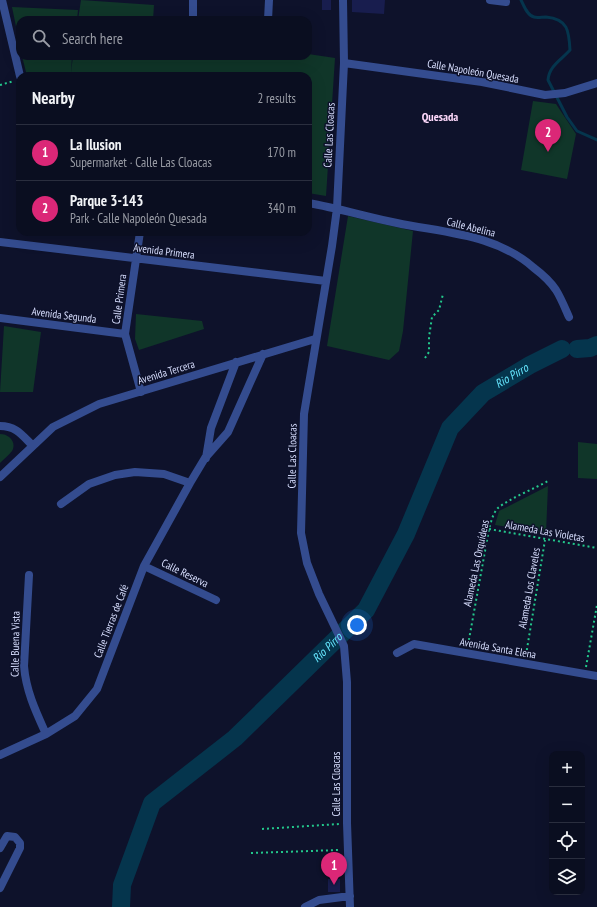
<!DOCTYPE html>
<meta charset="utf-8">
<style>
:root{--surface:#0a0e20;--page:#181c2d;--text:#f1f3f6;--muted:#999ca5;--line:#2a2e3e;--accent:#db2777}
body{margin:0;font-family:"PT Sans Narrow",sans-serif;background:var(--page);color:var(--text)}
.controls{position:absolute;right:12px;bottom:12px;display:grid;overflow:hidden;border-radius:8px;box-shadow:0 4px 16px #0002}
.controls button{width:36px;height:36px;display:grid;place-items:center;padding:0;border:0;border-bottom:1px solid var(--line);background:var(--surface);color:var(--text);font:20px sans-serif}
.you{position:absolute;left:357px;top:625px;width:14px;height:14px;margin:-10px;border:3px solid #fff;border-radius:50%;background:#1a73e8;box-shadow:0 0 0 6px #1a73e833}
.badge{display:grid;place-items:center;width:26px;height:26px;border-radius:50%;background:var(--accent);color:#fff;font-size:13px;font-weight:700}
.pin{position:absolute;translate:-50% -33px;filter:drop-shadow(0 1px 2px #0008)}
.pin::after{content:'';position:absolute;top:21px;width:14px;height:12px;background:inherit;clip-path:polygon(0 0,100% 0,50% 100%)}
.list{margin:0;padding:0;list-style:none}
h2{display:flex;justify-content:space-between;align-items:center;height:52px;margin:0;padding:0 16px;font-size:17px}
h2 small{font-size:13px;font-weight:400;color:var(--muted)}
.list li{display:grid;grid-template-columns:26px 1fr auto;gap:12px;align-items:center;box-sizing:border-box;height:56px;padding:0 16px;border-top:1px solid var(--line)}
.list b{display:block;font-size:15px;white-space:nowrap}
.list p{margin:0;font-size:13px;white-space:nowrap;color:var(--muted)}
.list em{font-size:13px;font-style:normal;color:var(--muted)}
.icon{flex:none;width:22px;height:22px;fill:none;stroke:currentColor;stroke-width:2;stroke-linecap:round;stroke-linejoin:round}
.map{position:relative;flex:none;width:597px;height:907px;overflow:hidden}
.search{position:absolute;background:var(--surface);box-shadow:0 4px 16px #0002;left:16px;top:16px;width:296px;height:44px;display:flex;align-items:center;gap:10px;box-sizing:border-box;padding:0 14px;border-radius:12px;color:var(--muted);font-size:15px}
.panel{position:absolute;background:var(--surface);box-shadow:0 4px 16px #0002;left:16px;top:72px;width:296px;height:164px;border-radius:12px}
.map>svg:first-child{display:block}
.green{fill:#103629}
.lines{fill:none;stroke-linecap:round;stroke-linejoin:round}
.stream{stroke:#05354d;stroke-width:3}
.river{stroke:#05354d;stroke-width:18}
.building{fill:#181d4e}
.path{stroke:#23c88c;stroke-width:2;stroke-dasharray:2 3;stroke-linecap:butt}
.street{stroke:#344c8f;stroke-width:8}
.labels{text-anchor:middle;stroke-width:3;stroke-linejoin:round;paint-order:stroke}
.street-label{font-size:11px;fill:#d8dfff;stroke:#0e122b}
.neighbourhood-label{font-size:12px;font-weight:bold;fill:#ffdafd;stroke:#0e122b}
.water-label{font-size:12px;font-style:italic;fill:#66e7ff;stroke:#0e122b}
</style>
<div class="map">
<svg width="597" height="907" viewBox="0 0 597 907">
<rect width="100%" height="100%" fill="#0e122b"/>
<path class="green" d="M 81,0 L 154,5 L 153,20 L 78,20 Z
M 12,7 L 78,10 L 77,20 L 20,20 L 20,46 Z
M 308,54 L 335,58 L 326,196 L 308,193 L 308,76 L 27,76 L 22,56 L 72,56 L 71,73 L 73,56 L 308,56 Z
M 533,101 L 556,104 L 576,134 L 567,179 L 521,170 Z
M 348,216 L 413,231 L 403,331 L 399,351 L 389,360 L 327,346 Z
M 136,314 L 202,321 L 204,329 L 139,350 L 135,339 Z
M 4,326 L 41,332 L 33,392 L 0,392 Z
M 0,434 C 9,434 17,442 12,451 C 9,455 4,459 0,463 Z
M 578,442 L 597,444 L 597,479 L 578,478 Z
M 548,486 L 546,533 L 495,525 L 499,511 Z"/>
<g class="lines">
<path class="stream" d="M 521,0 C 524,6 527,15 534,17 C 537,18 542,17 546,17 C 568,19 569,31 570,50 C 561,60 549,66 548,80 L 567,117 L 577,131 L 597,140"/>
<g class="river">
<path d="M 577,349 L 590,348 L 597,345"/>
<path id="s1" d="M 121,907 L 122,885 L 152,803 L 235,738 L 366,610 L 406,534 L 450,428 L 483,393 L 530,365 L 562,349"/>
</g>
</g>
<path class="building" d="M 322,0 L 331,0 L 331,10 L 322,10 Z
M 352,0 L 385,0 L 384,14 L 352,12 Z
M 328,879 L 340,879 L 340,892 L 328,892 Z"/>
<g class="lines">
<path class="path" d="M 0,85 L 14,81
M 425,358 L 429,352 L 429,337 L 432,317 L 439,310 L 443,294
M 489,529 L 597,548
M 468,645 L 489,529 C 491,522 493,513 498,508 C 510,498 534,489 548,481
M 526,655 L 545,540
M 586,667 L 597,605
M 262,829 L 339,824
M 251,853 L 339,850"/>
<path class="street" d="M 2,0 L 20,76
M 343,0 L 344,63 L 337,208 L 332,246 L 304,414 L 301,533 L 307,563 L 319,594 L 344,646 L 347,682 L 347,823 L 350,907
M 490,0 L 506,2
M 193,20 L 193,0
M 268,20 L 269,0
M 344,63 L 482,82 L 545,95 L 565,93 L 597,83
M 308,203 C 338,208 367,217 397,223 C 445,233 496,234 534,268 C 542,274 550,281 556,290 C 561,298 565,308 569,317
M 140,232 L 125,334 L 141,392
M 0,242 L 326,281
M 0,318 L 125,334
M 0,426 C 16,426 22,435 32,445
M 206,458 L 211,428 L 236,362
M 0,477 L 53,427 L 99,404 L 315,339
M 61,504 L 89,484 L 115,475 L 135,472 L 164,474 L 190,483
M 144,566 L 216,600
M 29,575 L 24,666 C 26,691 36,712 46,734
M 397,653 L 414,644 L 597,676
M 0,755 L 46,734 L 75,716 L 97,689 L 144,566 L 190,483 L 205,458 L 228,432 L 263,354
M 0,848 L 7,836 L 15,837 L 20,843 L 20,848 L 0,888
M 305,907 L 319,900 L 350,896"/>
</g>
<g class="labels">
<g class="street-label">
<text transform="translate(473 71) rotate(10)" y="4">Calle Napoleón Quesada</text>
<text transform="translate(329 135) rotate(-87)" y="4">Calle Las Cloacas</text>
<text transform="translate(471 227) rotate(14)" y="4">Calle Abelina</text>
<text transform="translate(164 251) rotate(7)" y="4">Avenida Primera</text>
<text transform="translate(119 299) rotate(-82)" y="4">Calle Primera</text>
<text transform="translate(64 315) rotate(7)" y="4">Avenida Segunda</text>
<text transform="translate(166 372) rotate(-17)" y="4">Avenida Tercera</text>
<text transform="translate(292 456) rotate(-89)" y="4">Calle Las Cloacas</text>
<text transform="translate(545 531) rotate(10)" y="4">Alameda Las Violetas</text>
<text transform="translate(476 563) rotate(-78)" y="4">Alameda Las Orquídeas</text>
<text transform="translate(185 573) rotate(26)" y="4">Calle Reserva</text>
<text transform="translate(529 588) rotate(-80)" y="4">Alameda Los Claveles</text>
<text transform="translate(111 621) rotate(-69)" y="4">Calle Tierras de Café</text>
<text transform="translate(15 644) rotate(-89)" y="4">Calle Buena Vista</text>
<text transform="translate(498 648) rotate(10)" y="4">Avenida Santa Elena</text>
<text transform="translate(336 784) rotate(-90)" y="4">Calle Las Cloacas</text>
</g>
<g class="neighbourhood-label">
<text x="440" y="121">Quesada</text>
</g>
<g class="water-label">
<text dy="4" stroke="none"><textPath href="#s1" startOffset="680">Rio Pirro</textPath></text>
<text dy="4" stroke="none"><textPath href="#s1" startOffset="344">Rio Pirro</textPath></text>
</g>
</g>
</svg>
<div class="controls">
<button>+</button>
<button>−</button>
<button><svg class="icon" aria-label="locate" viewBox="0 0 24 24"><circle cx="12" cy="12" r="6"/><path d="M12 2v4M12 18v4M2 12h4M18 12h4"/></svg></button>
<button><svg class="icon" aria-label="layers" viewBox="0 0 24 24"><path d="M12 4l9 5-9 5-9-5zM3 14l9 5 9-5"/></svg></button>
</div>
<div class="you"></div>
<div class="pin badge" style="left:334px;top:885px">1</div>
<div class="pin badge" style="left:548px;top:152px">2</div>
<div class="search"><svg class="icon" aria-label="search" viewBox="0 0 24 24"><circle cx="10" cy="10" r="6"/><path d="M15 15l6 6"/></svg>Search here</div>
<section class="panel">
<h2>Nearby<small>2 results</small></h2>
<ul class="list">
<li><span class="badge">1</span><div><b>La Ilusion</b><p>Supermarket · Calle Las Cloacas</p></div><em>170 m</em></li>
<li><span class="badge">2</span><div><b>Parque 3-143</b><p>Park · Calle Napoleón Quesada</p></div><em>340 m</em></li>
</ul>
</section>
</div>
